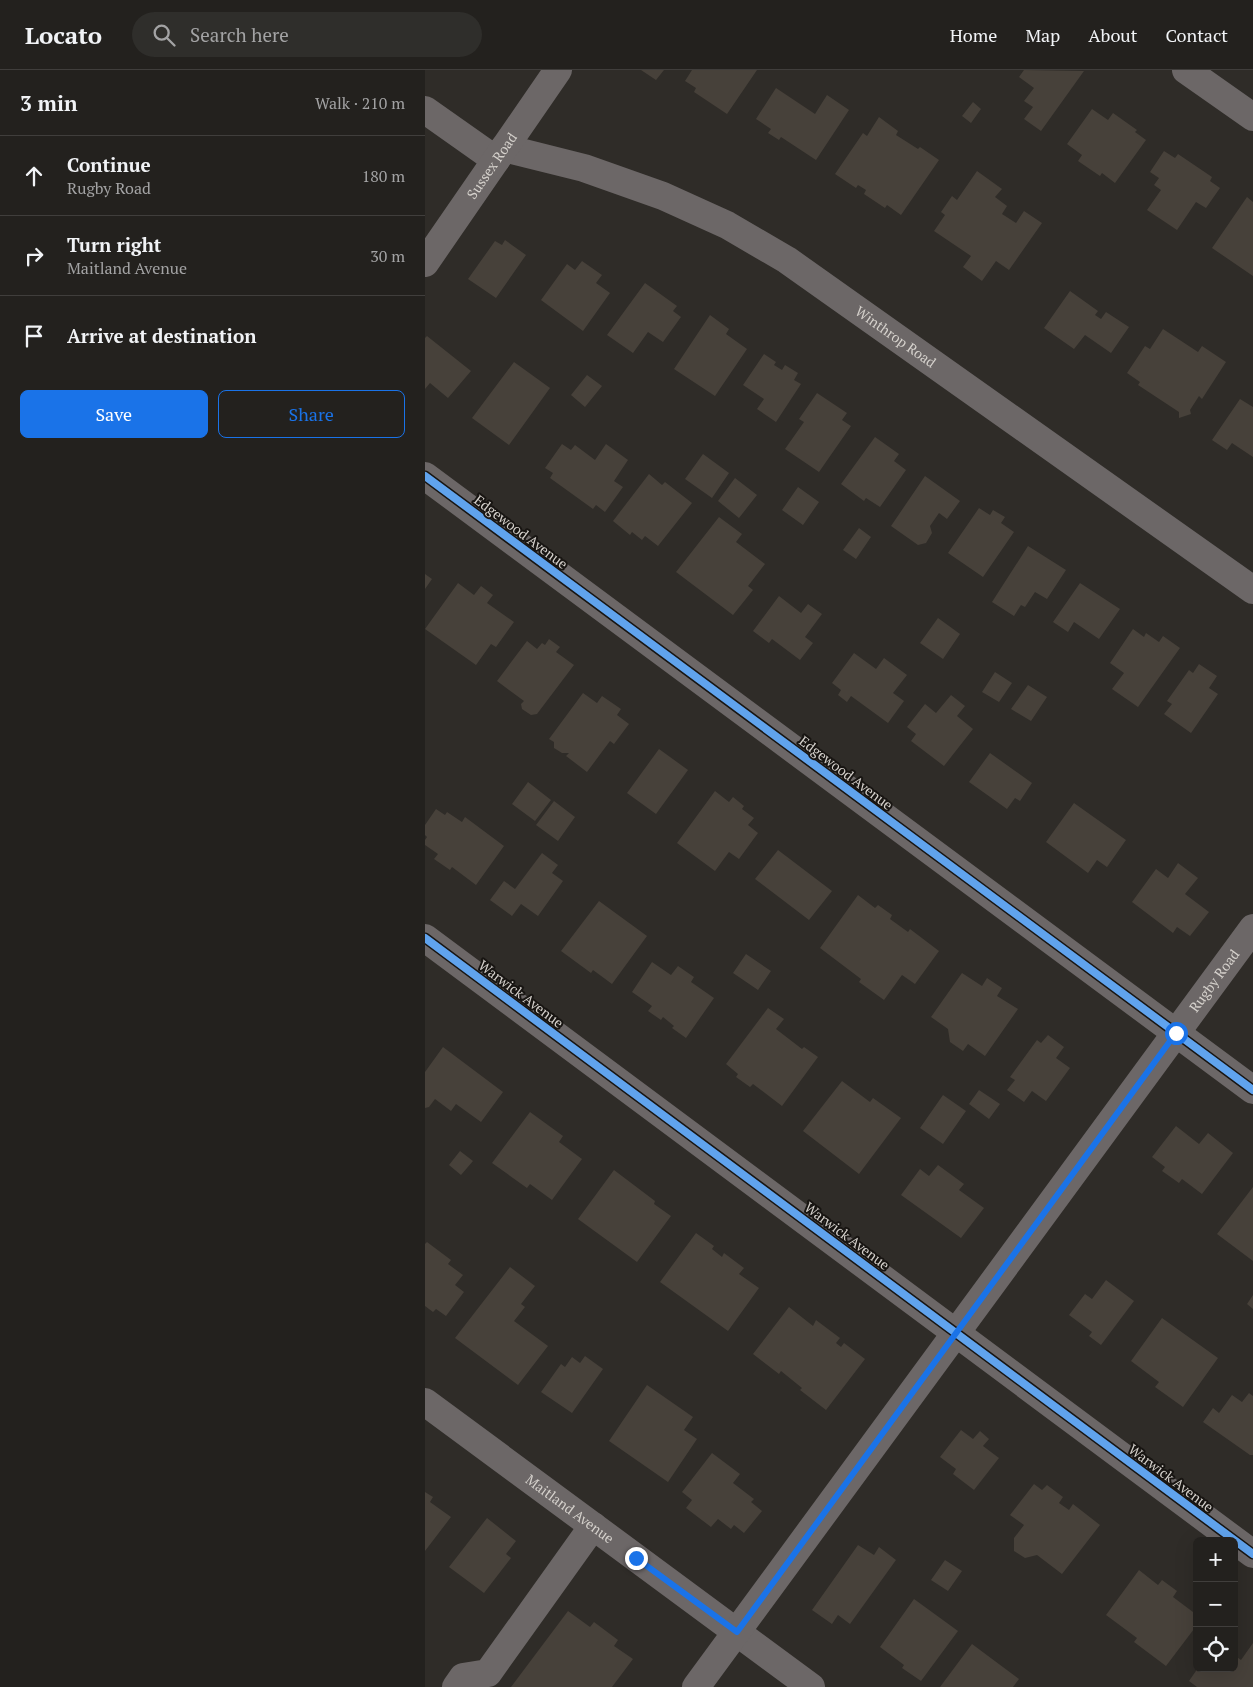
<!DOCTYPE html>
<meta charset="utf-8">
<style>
:root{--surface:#23211e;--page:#2f2e2b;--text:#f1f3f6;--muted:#a3a3a4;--line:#403e3c;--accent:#1a73e8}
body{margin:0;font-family:"PT Serif",serif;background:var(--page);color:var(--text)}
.controls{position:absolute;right:15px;bottom:15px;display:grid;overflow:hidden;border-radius:8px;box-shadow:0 5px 20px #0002}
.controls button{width:45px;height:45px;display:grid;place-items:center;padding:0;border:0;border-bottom:1px solid var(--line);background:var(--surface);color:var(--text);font:25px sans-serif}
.stop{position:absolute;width:15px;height:15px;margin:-11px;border:4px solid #1a73e8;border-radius:50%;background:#fff}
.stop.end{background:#1a73e8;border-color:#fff;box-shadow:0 1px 5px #0008}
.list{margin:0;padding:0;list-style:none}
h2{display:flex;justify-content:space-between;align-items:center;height:65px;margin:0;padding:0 20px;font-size:21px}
h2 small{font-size:16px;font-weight:400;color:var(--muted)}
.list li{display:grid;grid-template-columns:32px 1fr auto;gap:15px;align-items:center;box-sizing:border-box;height:80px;padding:0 20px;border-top:1px solid var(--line)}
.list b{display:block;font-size:19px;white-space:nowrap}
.list p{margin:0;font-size:16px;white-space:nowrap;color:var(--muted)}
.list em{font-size:16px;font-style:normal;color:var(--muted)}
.actions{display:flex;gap:10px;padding:15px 20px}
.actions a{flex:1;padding:11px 0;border:1px solid var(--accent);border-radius:8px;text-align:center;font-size:18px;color:var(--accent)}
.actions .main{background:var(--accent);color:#fff}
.icon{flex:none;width:28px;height:28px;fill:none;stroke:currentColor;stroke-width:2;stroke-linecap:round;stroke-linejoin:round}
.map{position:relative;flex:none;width:828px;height:1617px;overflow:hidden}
header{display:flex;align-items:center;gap:30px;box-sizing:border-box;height:70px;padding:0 25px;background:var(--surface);border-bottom:1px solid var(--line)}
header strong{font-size:24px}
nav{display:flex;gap:28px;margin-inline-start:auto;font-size:18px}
.search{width:350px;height:45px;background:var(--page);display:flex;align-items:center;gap:12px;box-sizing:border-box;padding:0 18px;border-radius:28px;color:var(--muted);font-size:19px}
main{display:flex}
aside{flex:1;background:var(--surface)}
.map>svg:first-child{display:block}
.building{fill:#47413a}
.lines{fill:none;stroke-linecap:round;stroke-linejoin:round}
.minor{stroke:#6c6767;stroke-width:28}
.cycleway-casing{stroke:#181512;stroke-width:11}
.cycleway{stroke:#60a3ed;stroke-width:8}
.route{stroke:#1a73e8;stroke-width:6}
.labels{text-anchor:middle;stroke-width:4;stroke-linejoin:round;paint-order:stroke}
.street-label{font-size:14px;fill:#d5d1cc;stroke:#181512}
</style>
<header>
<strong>Locato</strong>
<div class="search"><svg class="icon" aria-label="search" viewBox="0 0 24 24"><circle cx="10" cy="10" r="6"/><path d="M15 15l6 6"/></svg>Search here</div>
<nav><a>Home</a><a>Map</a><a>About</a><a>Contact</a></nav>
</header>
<main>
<aside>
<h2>3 min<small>Walk · 210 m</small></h2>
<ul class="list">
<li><svg class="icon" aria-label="ahead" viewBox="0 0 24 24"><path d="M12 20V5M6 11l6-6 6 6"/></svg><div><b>Continue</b><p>Rugby Road</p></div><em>180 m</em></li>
<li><svg class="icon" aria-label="right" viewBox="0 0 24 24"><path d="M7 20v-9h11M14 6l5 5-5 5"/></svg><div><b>Turn right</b><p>Maitland Avenue</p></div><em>30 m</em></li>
<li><svg class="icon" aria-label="arrive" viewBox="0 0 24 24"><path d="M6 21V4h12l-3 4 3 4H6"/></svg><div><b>Arrive at destination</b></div></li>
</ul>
<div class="actions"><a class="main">Save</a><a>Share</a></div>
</aside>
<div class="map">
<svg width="828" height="1617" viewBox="0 0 828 1617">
<rect width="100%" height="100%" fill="#2f2c28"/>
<path class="building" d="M 216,0 L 239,0 L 231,10 Z
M 267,0 L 332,0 L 302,44 L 269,22 L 271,18 L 260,11 Z
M 599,0 L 659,1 L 616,61 L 599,49 L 608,37 L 599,31 L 609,18 L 594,7 Z
M 351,18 L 390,44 L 402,25 L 424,40 L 391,90 L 356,67 L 354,70 L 343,63 L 346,59 L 331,49 Z
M 548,32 L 556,39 L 546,53 L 537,46 Z
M 667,39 L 683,50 L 688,43 L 712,60 L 710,62 L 721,70 L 690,113 L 677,103 L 675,106 L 653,91 L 657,85 L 642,74 Z
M 454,47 L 473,61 L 471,65 L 493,79 L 495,77 L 514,90 L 476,145 L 462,135 L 460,138 L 439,124 L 441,120 L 433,115 L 431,118 L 410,104 L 438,63 L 442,66 Z
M 739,81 L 750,88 L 753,84 L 787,107 L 785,111 L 795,118 L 781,138 L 771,132 L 752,160 L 722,140 L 736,120 L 729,115 L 734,108 L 725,102 Z
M 552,101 L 577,119 L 570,127 L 582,136 L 577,144 L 591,153 L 599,141 L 617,153 L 584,200 L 571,191 L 557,211 L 538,197 L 546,186 L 509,161 L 520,145 L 516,142 L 527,126 L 532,130 Z
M 822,127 L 828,132 L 828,206 L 787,178 Z
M 80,170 L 101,185 L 71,228 L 43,209 L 70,171 L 77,175 Z
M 157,191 L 177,205 L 171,213 L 185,223 L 158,261 L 116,230 L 142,194 L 150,200 Z
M 220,213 L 252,236 L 248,241 L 256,247 L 238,272 L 223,262 L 208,283 L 182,265 Z
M 645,221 L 673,241 L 670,245 L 676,249 L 681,242 L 704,257 L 686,283 L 660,265 L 649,279 L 619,258 Z
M 285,245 L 304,259 L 301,264 L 322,279 L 290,326 L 249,299 Z
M 738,259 L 773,282 L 777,276 L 801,292 L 777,329 L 774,326 L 765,340 L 766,344 L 754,348 L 754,342 L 713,315 L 715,312 L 702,303 L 720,276 L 725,279 Z
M 2,266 L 46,301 L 23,328 L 5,313 L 0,319 L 0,268 Z
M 339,284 L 351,292 L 349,295 L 357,300 L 360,295 L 373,303 L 369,310 L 376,314 L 351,352 L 332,339 L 339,329 L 318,315 Z
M 89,292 L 125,318 L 84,375 L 47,348 Z
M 162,305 L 177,316 L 160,337 L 146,325 Z
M 392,323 L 422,343 L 417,350 L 426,356 L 394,402 L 360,379 L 379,352 L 374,349 Z
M 815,329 L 828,337 L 828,387 L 807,373 L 802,380 L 787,370 Z
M 450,367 L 474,384 L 469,391 L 481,400 L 455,437 L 441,428 L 439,431 L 416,414 Z
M 137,374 L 146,380 L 150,375 L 170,390 L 181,374 L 203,390 L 189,411 L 198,417 L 180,442 L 171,435 L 168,439 L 125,408 L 128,403 L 120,398 Z
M 278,384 L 304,403 L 287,428 L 260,409 Z
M 224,404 L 237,415 L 240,412 L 267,433 L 233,476 L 220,466 L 217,470 L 207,462 L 205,465 L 188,451 Z
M 500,406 L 535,431 L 522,449 L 514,443 L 505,456 L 507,463 L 501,473 L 493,475 L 466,456 Z
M 310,408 L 332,425 L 314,448 L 293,431 Z
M 373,417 L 394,432 L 378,455 L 357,440 Z
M 554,438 L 565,445 L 568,440 L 580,447 L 576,453 L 589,462 L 558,507 L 523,483 Z
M 294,447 L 317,464 L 311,472 L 340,494 L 323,516 L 328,520 L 308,545 L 251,502 Z
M 434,458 L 446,467 L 431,489 L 418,480 Z
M 603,476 L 641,500 L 622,529 L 610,522 L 600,537 L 596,535 L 589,546 L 567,532 Z
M 0,504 L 7,509 L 0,519 Z
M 33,513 L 49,525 L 56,516 L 68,525 L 62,533 L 89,552 L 71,577 L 66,574 L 51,595 L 0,559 Z
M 655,513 L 695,539 L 674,569 L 649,552 L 643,562 L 628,552 Z
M 354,526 L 376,543 L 383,534 L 397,544 L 380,567 L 388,573 L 375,590 L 347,569 L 344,573 L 328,561 Z
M 513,548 L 535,564 L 518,589 L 495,573 Z
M 708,559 L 719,567 L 721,563 L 734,572 L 738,566 L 755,578 L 713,637 L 687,619 L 699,603 L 685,593 Z
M 124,569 L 135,577 L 131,582 L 149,595 L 112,644 L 106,645 L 97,639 L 96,634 L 99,631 L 72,611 L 102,571 L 112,579 L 117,573 L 120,575 Z
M 429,583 L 451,599 L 459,588 L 482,605 L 468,623 L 479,631 L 463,653 L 426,626 L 422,632 L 413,625 L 416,620 L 407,613 Z
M 774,594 L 792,606 L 784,618 L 793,624 L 766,663 L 739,644 L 747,634 L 742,631 L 764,600 L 768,603 Z
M 570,602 L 587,613 L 574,632 L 557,622 Z
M 603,615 L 622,627 L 606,651 L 586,639 Z
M 158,623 L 172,633 L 177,626 L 196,639 L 192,645 L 204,654 L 189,674 L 185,671 L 162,702 L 141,686 L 144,683 L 137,683 L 129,678 L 129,672 L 124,669 Z
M 526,625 L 540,636 L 532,646 L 548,659 L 519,696 L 486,671 L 491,664 L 482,657 L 500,634 L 511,643 Z
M 234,679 L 263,700 L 231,744 L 202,723 Z
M 565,683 L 607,713 L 595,731 L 590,728 L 582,739 L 544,712 Z
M 103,712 L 126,730 L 110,751 L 87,734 Z
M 290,721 L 304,732 L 308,727 L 319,736 L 317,739 L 329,748 L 323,755 L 333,763 L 314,789 L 304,782 L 290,801 L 252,773 Z
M 129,731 L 150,747 L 133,771 L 111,755 Z
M 649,733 L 701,770 L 682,797 L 672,790 L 663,803 L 621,772 Z
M 11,739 L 20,745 L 22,742 L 37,752 L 40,747 L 79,776 L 51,815 L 27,797 L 25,800 L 9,789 L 13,784 L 0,775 L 0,770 L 2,767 L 0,765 L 0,755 Z
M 353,780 L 407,821 L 384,850 L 330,809 Z
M 117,783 L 133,795 L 127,803 L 138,811 L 113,846 L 96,834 L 87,846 L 65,830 L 79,811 L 90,819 Z
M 753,793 L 773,808 L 760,824 L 784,842 L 765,866 L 752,857 L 748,863 L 707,832 L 731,799 L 743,808 Z
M 433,825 L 450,838 L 453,835 L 467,845 L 465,849 L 483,862 L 485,859 L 514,881 L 490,914 L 477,905 L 459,930 L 434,912 L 436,909 L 395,878 Z
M 174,831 L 222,866 L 187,914 L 168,900 L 166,903 L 136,881 Z
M 321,884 L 346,901 L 333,920 L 308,903 Z
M 227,892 L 246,905 L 253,896 L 269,907 L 266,912 L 289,928 L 261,968 L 247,958 L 249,956 L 238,947 L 236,950 L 223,941 L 227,936 L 207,922 Z
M 537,903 L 557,916 L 562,908 L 577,918 L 572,926 L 593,939 L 560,986 L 543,974 L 538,981 L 525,972 L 523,959 L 506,947 Z
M 343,938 L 359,949 L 351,959 L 377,979 L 379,977 L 393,987 L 357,1036 L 328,1014 L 325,1017 L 311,1007 L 313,1004 L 301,994 Z
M 623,965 L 639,977 L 631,988 L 645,998 L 621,1031 L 607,1021 L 599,1032 L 582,1020 L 590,1010 L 585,1007 L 612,970 L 616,973 Z
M 18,977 L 78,1022 L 56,1052 L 31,1034 L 26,1041 L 10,1029 L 4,1037 L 0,1038 L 0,1002 Z
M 417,1011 L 445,1032 L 448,1028 L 476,1048 L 434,1104 L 378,1061 Z
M 554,1020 L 575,1034 L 564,1049 L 544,1034 Z
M 518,1025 L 541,1041 L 518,1074 L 495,1058 Z
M 105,1042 L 138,1066 L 134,1072 L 157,1089 L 127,1130 L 105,1114 L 102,1118 L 67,1093 Z
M 751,1056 L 774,1074 L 783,1063 L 808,1083 L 777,1124 L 757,1109 L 754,1113 L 737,1101 L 740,1097 L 727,1087 Z
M 35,1081 L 48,1091 L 36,1105 L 24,1095 Z
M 513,1095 L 539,1114 L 534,1120 L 559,1138 L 536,1168 L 476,1125 L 495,1099 L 504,1106 Z
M 189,1100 L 230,1131 L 229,1134 L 246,1146 L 212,1192 L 153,1149 Z
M 828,1117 L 828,1191 L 792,1164 Z
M 271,1163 L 289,1176 L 287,1179 L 297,1187 L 299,1183 L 319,1198 L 314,1204 L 334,1218 L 303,1261 L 235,1212 Z
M 2,1172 L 26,1190 L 23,1194 L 38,1205 L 30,1215 L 39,1222 L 21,1246 L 11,1239 L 8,1242 L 0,1236 L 0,1174 Z
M 85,1197 L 110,1216 L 96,1234 L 100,1237 L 89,1251 L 123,1276 L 93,1315 L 30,1268 Z
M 681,1210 L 709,1231 L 676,1275 L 664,1266 L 667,1262 L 644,1245 L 660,1224 L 667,1229 Z
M 828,1225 L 828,1239 L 822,1234 Z
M 364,1237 L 388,1256 L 391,1250 L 415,1268 L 411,1273 L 416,1277 L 419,1273 L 440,1289 L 401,1340 L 375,1320 L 377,1318 L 356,1301 L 354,1304 L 328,1284 Z
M 737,1248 L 793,1288 L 758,1337 L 730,1317 L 734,1312 L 706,1291 Z
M 160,1286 L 178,1299 L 147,1343 L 116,1322 L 136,1294 L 140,1297 L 147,1287 L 155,1293 Z
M 222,1315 L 268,1347 L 259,1360 L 272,1369 L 243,1412 L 184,1371 Z
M 824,1323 L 828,1326 L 828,1385 L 825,1385 L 778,1352 L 788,1338 L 794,1343 L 807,1325 L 817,1332 Z
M 536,1360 L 548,1369 L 555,1361 L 564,1369 L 558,1376 L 574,1388 L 549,1420 L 528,1404 L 531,1399 L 515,1387 Z
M 287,1383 L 315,1404 L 308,1413 L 329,1429 L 326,1432 L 337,1441 L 319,1463 L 309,1455 L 306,1459 L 293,1449 L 286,1457 L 261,1438 L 267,1430 L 257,1422 Z
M 609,1414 L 617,1420 L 622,1415 L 638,1427 L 634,1433 L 644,1440 L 648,1434 L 675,1455 L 637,1504 L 612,1485 L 600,1488 L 589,1481 L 589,1468 L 599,1455 L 585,1445 Z
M 0,1422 L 8,1427 L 5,1432 L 26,1447 L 0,1481 Z
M 62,1448 L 91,1471 L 81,1484 L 86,1488 L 59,1523 L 24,1497 Z
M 433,1475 L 449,1485 L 454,1477 L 471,1490 L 425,1554 L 413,1545 L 407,1554 L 387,1540 Z
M 520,1490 L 537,1501 L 523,1521 L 506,1510 Z
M 714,1500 L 733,1515 L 737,1510 L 752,1521 L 748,1527 L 772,1545 L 772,1555 L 741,1596 L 709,1572 L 712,1568 L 681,1545 Z
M 489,1529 L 533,1561 L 496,1611 L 477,1598 L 479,1595 L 455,1577 Z
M 143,1541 L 165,1557 L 169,1552 L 193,1570 L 189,1576 L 208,1589 L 187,1617 L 86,1617 Z
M 828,1573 L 828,1617 L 772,1617 L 764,1611 L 773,1598 L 809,1598 L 809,1585 L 816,1590 Z
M 547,1574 L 594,1609 L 588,1617 L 515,1617 Z"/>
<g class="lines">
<g class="minor">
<path d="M 761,0 L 828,47"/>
<path d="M 0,40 L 71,90"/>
<path id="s1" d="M 79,78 L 159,98 L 238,126 L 302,155 L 362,190 L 828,520"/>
<path id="s2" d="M 0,193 L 133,0"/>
<path d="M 0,406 L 828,1020"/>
<path d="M 0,868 L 828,1484"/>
<path id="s3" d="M 0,1332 L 386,1617"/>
<path d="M 31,1617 L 38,1607 L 63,1603 L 168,1456"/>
<path id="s4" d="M 271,1617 L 828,858"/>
</g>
<g class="cycleway-casing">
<path id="cycleway" d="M 0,406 L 828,1020
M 0,868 L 828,1484"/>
</g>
<use href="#cycleway" class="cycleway"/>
</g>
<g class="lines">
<path class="route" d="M 211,1488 L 312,1562 L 751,963"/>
</g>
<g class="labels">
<g class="street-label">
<text dy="5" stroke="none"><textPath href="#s2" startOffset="118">Sussex Road</textPath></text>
<text dy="5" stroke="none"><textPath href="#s1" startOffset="439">Winthrop Road</textPath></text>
<text transform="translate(96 462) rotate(37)" y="5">Edgewood Avenue</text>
<text transform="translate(421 703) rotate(37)" y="5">Edgewood Avenue</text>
<text dy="5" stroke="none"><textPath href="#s4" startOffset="876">Rugby Road</textPath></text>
<text transform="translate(96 924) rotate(37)" y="5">Warwick Avenue</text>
<text transform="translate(422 1166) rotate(37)" y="5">Warwick Avenue</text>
<text transform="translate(746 1408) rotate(37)" y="5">Warwick Avenue</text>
<text dy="5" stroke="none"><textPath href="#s3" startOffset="180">Maitland Avenue</textPath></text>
</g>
</g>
</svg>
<div class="controls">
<button>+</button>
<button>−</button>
<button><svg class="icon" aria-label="locate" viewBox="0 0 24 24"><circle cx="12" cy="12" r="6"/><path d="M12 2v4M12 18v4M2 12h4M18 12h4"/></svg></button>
</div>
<div class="stop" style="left:751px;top:963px"></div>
<div class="stop end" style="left:211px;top:1488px"></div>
</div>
</main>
